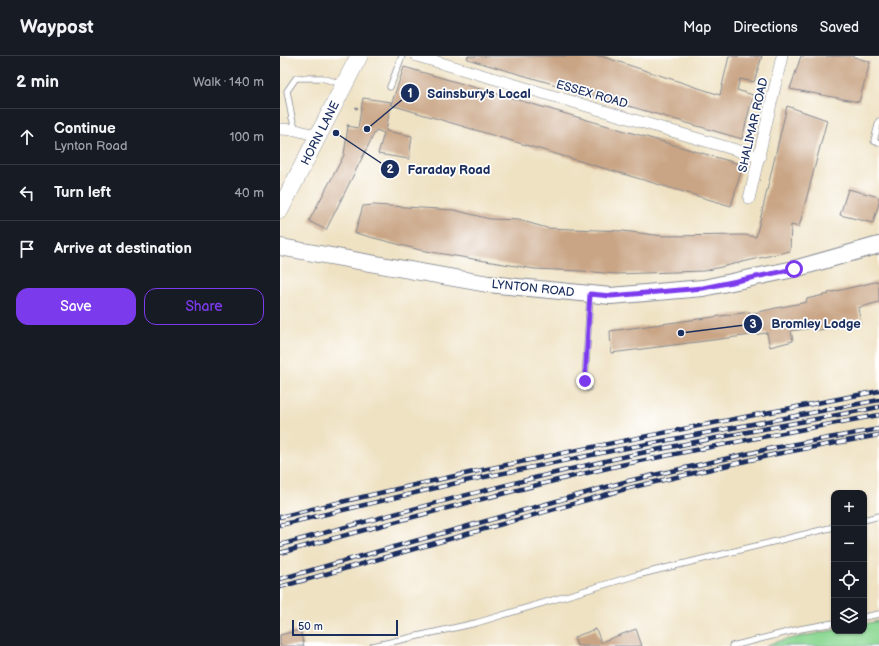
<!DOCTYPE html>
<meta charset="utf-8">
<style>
:root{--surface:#171b24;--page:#242831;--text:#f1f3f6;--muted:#9ea1a6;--line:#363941;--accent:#7c3aed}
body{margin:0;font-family:"Balsamiq Sans",sans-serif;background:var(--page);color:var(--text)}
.controls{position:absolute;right:12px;bottom:12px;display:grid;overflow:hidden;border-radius:8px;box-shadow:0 1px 3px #0004}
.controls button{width:36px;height:36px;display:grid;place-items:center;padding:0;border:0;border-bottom:1px solid var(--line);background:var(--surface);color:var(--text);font:20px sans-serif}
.scale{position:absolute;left:12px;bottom:10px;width:106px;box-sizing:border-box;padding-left:4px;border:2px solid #1b2f5e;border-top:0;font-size:11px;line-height:14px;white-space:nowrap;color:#1b2f5e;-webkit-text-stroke:3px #fff;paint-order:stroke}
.stop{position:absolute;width:12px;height:12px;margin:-9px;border:3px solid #7c3aed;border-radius:50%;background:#fff}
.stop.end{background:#7c3aed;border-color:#fff;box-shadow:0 1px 4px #0008}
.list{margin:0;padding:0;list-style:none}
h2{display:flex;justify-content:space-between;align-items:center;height:52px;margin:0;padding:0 16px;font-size:17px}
h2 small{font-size:13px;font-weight:400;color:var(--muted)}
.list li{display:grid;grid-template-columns:26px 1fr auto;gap:12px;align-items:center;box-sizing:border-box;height:56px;padding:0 16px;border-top:1px solid var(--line)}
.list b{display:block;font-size:15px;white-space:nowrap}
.list p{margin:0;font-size:13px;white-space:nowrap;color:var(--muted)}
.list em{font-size:13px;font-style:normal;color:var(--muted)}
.actions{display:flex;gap:8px;padding:12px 16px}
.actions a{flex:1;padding:9px 0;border:1px solid var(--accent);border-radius:12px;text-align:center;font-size:14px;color:var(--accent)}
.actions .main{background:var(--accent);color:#fff}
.icon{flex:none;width:22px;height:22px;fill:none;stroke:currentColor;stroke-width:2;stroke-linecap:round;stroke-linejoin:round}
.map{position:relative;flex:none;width:599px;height:590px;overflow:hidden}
header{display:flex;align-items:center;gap:24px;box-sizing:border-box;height:56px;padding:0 20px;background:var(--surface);border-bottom:1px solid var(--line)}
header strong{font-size:19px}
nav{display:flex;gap:22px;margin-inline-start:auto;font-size:14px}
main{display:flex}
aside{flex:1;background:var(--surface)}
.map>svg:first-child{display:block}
.green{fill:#8fd995;stroke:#55847a}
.building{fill:#c9a585}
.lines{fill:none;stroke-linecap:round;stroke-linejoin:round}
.lane-casing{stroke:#858890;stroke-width:7}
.street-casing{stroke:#858890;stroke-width:12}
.secondary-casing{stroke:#858890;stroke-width:18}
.primary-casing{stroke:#858890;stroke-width:18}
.path{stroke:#858890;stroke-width:2.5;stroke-dasharray:3 3;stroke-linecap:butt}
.lane{stroke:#fff;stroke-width:5.5}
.street{stroke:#fff;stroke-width:11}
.secondary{stroke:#fff;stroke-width:16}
.primary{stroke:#fff;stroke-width:17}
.rail-casing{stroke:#1b2f5e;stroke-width:4.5}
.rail{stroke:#fff;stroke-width:3;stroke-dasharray:9;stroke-linecap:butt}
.route{stroke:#7c3aed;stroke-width:5}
.labels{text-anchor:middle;stroke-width:3.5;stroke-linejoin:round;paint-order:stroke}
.street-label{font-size:12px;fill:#1b2f5e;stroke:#fff}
.leader{fill:none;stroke:#1b2f5e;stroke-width:1.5}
.callout-dot{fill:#1b2f5e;stroke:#fff;stroke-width:1.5}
.mark-label{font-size:12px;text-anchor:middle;font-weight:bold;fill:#fff}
.callout-label{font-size:13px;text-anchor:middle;font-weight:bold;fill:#1b2f5e;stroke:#fff;stroke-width:3.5;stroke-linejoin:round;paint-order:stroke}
</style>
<header>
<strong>Waypost</strong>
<nav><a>Map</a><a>Directions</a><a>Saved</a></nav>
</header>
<main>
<aside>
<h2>2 min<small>Walk · 140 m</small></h2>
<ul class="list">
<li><svg class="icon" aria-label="ahead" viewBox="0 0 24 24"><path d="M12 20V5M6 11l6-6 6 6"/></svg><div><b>Continue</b><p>Lynton Road</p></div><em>100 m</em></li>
<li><svg class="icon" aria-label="left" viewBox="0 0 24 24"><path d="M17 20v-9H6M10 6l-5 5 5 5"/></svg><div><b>Turn left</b></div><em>40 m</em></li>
<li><svg class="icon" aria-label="arrive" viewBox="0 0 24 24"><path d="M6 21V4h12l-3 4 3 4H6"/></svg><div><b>Arrive at destination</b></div></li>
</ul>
<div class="actions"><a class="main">Save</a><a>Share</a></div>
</aside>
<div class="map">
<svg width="599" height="590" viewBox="0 0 599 590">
<rect width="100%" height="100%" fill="#fff"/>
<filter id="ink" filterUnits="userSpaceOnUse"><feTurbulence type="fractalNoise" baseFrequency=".025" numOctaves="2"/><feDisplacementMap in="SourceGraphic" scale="8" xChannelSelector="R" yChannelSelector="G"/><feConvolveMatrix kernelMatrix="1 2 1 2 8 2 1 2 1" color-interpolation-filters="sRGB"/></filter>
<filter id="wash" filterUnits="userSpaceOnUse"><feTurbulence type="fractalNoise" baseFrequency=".012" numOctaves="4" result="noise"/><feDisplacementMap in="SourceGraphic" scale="16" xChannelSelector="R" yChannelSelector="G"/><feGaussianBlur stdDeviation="0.9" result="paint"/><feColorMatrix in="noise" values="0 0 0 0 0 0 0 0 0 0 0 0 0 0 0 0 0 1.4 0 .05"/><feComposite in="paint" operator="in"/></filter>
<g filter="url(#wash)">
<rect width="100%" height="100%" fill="#efe2c3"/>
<path class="green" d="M 599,565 L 599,590 L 486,590 L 495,586 L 554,574 L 584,575 L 584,568 Z"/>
<g id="blocks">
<path class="building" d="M 188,0 L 321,0 L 440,39 L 449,0 L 482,0 L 474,26 L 460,23 L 457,34 L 473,39 L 462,83 L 187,3 Z
M 521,0 L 571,0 L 590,6 L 579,46 L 510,33 Z
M 124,11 L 463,109 L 451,150 L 111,49 Z
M 83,42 L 111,46 L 106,75 L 132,80 L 129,103 L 98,98 L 104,77 L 96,74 L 46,174 L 29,165 L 64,99 L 68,70 L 78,72 Z
M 507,50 L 547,64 L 519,171 L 511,169 L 510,195 L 424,215 L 336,218 L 302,215 L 255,213 L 199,204 L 140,194 L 75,177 L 83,150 L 94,149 L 174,154 L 210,163 L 239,164 L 267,172 L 343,175 L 383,180 L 465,179 L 476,181 Z
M 568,133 L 599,141 L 599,147 L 593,167 L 560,159 Z
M 599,225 L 599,246 L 578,252 L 581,267 L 533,275 L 533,272 L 511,275 L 513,285 L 490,291 L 487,277 L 331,297 L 330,275 L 470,256 L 470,258 L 496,252 L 527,246 L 526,243 L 549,238 L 548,237 Z
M 316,573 L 321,586 L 356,573 L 362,590 L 297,590 L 294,581 Z
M 20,574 L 24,590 L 0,590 L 0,579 Z"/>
</g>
</g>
<g filter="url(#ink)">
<use href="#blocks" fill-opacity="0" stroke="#858890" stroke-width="1"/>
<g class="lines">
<g class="lane-casing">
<path id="lane" d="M 110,31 L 122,0
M 599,65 L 594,85 L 599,87
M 16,74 L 12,62 L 7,35 L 16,22 L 42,22 L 62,28
M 308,332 L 305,325 L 310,240
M 584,464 L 599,460
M 584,561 L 599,558
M 93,590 L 196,567 L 357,519 L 554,471
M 452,590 L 520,573 L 554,567"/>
</g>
<g class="street-casing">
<path id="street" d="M 137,0 L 480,101
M 0,73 L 16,74 L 38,80
M 469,143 L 502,0"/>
</g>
<g class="secondary-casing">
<path id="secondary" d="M 0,191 L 208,228 L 331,240 L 423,232 L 514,213 L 599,189"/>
</g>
<g class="primary-casing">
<path id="primary" d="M 0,154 L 79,0"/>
</g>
<path class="path" d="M 75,52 L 78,52
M 67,69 L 69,70"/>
<use href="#lane" class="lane"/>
<use href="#street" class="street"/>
<use href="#secondary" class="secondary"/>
<use href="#primary" class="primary"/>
<g class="rail-casing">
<path id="rail" d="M 0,461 C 198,411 399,374 599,335
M 0,469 L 185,425 L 336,394 L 599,344
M 0,489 C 112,458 225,428 338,402 C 425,383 512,368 599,351
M 0,497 C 113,466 227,435 341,409 C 427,391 513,375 599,359
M 0,523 L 348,425 L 493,392 L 599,373
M 0,531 L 349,432 L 496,398 L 599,379"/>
</g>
<use href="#rail" class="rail"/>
</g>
</g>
<g class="lines" filter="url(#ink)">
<path class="route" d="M 305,325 L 310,238 L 331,240 L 423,232 L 514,213"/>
</g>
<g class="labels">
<g class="street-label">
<text transform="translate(312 38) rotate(16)" y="4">ESSEX ROAD</text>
<text transform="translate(473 69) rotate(-77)" y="4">SHALIMAR ROAD</text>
<text transform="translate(40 77) rotate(-63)" y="4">HORN LANE</text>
<text transform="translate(253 232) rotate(6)" y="4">LYNTON ROAD</text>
</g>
</g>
<path class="leader" d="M87 73L130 37M56 77L110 113M401 277L473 268"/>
<g class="callout-dot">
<circle cx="87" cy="73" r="4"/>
<circle cx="56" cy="77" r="4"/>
<circle cx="401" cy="277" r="4"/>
<circle cx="130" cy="37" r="10"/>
<circle cx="110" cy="113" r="10"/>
<circle cx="473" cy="268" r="10"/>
</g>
<g class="mark-label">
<text x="130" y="41">1</text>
<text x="110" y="117">2</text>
<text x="473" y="272">3</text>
</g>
<g class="callout-label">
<text x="199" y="42">Sainsbury's Local</text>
<text x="169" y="118">Faraday Road</text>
<text x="536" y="272">Bromley Lodge</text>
</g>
</svg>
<div class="controls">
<button>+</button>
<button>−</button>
<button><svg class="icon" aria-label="locate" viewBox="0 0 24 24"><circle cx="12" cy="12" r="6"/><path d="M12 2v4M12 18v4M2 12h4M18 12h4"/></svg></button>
<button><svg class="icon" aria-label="layers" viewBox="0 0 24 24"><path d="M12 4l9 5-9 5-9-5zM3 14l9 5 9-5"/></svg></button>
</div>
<div class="scale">50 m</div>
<div class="stop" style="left:514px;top:213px"></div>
<div class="stop end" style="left:305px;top:325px"></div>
</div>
</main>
